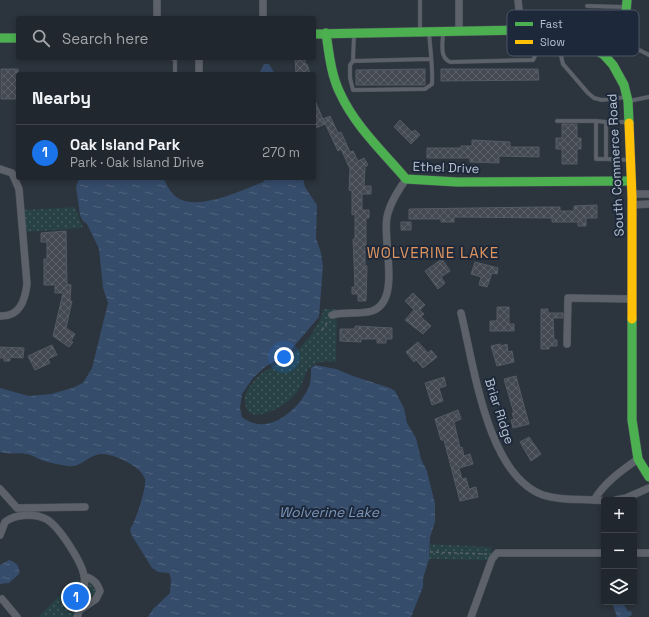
<!DOCTYPE html>
<meta charset="utf-8">
<style>
:root{--surface:#21272e;--page:#292f36;--text:#f1f3f6;--muted:#a2a5aa;--line:#3e444a;--accent:#1a73e8}
body{margin:0;font-family:"Space Grotesk",sans-serif;background:var(--page);color:var(--text)}
.controls{position:absolute;right:12px;bottom:12px;display:grid;overflow:hidden;border-radius:4px;box-shadow:0 2px 6px #0003}
.controls button{width:36px;height:36px;display:grid;place-items:center;padding:0;border:0;border-bottom:1px solid var(--line);background:var(--surface);color:var(--text);font:20px sans-serif}
.you{position:absolute;left:284px;top:357px;width:14px;height:14px;margin:-10px;border:3px solid #fff;border-radius:50%;background:#1a73e8;box-shadow:0 0 0 6px #1a73e833}
.badge{display:grid;place-items:center;width:26px;height:26px;border-radius:50%;background:var(--accent);color:#fff;font-size:13px;font-weight:700}
.pin{position:absolute;translate:-50% -50%;border:2px solid #fff;box-shadow:0 1px 4px #0006}
.list{margin:0;padding:0;list-style:none}
h2{display:flex;justify-content:space-between;align-items:center;height:52px;margin:0;padding:0 16px;font-size:17px}
h2 small{font-size:13px;font-weight:400;color:var(--muted)}
.list li{display:grid;grid-template-columns:26px 1fr auto;gap:12px;align-items:center;box-sizing:border-box;height:56px;padding:0 16px;border-top:1px solid var(--line)}
.list b{display:block;font-size:15px;white-space:nowrap}
.list p{margin:0;font-size:13px;white-space:nowrap;color:var(--muted)}
.list em{font-size:13px;font-style:normal;color:var(--muted)}
.icon{flex:none;width:22px;height:22px;fill:none;stroke:currentColor;stroke-width:2;stroke-linecap:round;stroke-linejoin:round}
.map{position:relative;flex:none;width:649px;height:617px;overflow:hidden}
.search{position:absolute;background:var(--surface);box-shadow:0 2px 6px #0003;left:16px;top:16px;width:300px;height:44px;display:flex;align-items:center;gap:10px;box-sizing:border-box;padding:0 14px;border-radius:4px;color:var(--muted);font-size:15px}
.panel{position:absolute;background:var(--surface);box-shadow:0 2px 6px #0003;left:16px;top:72px;width:300px;height:108px;border-radius:4px}
.map>svg:first-child{display:block}
.grass{fill:url(#grass-dots)}
.water{fill:url(#water-ripples)}
.building{fill:url(#building-cross-hatch);stroke:#545b65}
.lines{fill:none;stroke-linecap:round;stroke-linejoin:round}
.lane-casing{stroke:#4a5159;stroke-width:4.5}
.street-casing{stroke:#4a5159;stroke-width:8}
.fast-casing{stroke:#4a5159;stroke-width:10}
.slow-casing{stroke:#4a5159;stroke-width:10}
.path{stroke:#5a6168;stroke-width:1.5;stroke-dasharray:3 3;stroke-linecap:butt}
.lane{stroke:#5d626a;stroke-width:3.5}
.street{stroke:#5d626a;stroke-width:7}
.fast{stroke:#4caf50;stroke-width:9}
.slow{stroke:#ffc107;stroke-width:9}
.labels{text-anchor:middle;stroke-width:4;stroke-linejoin:round;paint-order:stroke}
.street-label{font-size:13px;fill:#b6c0ce;stroke:#1d293a}
.water-label{font-size:14px;font-style:italic;fill:#7b96b8;stroke:#1d293a}
.quarter-label{font-size:15px;letter-spacing:1px;fill:#e0955e;stroke:#1d293a}
.key{fill:#1d293a;stroke:#4b5666;stroke-width:1}
.key-label{font-size:11px;fill:#b6c0ce}
</style>
<div class="map">
<svg width="649" height="617" viewBox="0 0 649 617">
<defs>
<pattern id="grass-dots" width="8" height="8" patternUnits="userSpaceOnUse"><rect width="8" height="8" fill="#274145"/><path d="M2 2h.1M6 6h.1" fill="none" stroke="#445b5f" stroke-width="1.8" stroke-linecap="round"/></pattern>
<pattern id="water-ripples" width="26" height="14" patternUnits="userSpaceOnUse"><rect width="26" height="14" fill="#354c6a"/><path d="M2 4q2-2 4 0t4 0M15 11q2-2 4 0t4 0" fill="none" stroke="#50647e"/></pattern>
<pattern id="building-cross-hatch" width="8" height="8" patternUnits="userSpaceOnUse"><rect width="8" height="8" fill="#444a52"/><path d="M0 0l8 8M0 8l8-8" fill="none" stroke="#5d626a"/></pattern>
</defs>
<rect width="100%" height="100%" fill="#2c343d"/>
<path class="grass" d="M 75,207 L 83,228 L 25,232 L 23,210 Z
M 323,309 L 337,309 L 336,362 C 297,358 312,381 290,400 C 280,408 248,427 245,403 C 244,397 247,390 250,386 C 264,366 280,366 296,352 C 306,342 322,323 323,309 Z
M 430,544 L 491,547 L 492,552 L 488,560 L 429,559 Z
M 76,579 L 79,582 L 84,579 L 90,581 L 96,592 L 74,617 L 38,617 Z"/>
<path class="water" d="M 264,64 L 269,64 L 275,74 L 259,74 Z
M 79,178 L 163,178 C 166,183 169,190 173,194 C 192,215 242,190 263,182 L 267,178 L 303,178 L 305,187 L 317,205 L 316,238 L 321,253 L 323,266 L 319,317 L 289,352 L 265,367 L 253,378 L 242,394 L 240,408 L 242,417 C 267,437 298,411 309,387 C 311,381 311,374 311,368 L 315,365 L 336,369 L 353,376 L 390,388 L 395,391 L 404,408 L 407,423 L 416,438 L 421,459 L 427,471 L 435,504 L 435,522 L 430,537 L 429,559 L 423,579 L 423,587 L 411,617 L 148,617 L 153,609 L 170,593 L 171,579 L 169,573 L 158,572 L 152,568 L 131,534 L 130,529 C 135,523 147,487 145,479 C 141,466 114,454 102,454 C 89,454 82,468 68,466 C 61,465 51,463 44,461 C 38,459 33,455 27,454 C 18,452 10,455 0,452 L 0,388 L 29,396 L 51,394 L 72,388 L 83,383 L 92,368 L 108,303 L 103,288 L 99,249 L 87,224 L 83,221 L 80,215 L 76,187 Z
M 9,560 C 16,562 21,567 19,574 L 9,583 L 0,584 L 0,565 Z
M 612,602 L 622,602 L 628,611 L 631,611 L 632,615 L 628,617 L 617,617 Z"/>
<path class="building" d="M 295,58 L 305,58 L 305,64 L 307,64 L 310,74 L 296,74 Z
M 1,69 L 18,69 L 18,99 L 1,99 Z
M 425,69 L 425,85 L 356,85 L 356,70 Z
M 441,69 L 538,69 L 539,80 L 441,81 Z
M 314,98 L 325,124 L 316,128 L 314,124 Z
M 330,116 L 338,133 L 341,132 L 350,152 L 353,151 L 358,161 L 364,158 L 368,165 L 365,167 L 364,186 L 371,186 L 371,194 L 362,194 L 362,210 L 369,210 L 369,218 L 366,218 L 366,248 L 365,248 L 365,266 L 367,266 L 366,301 L 358,301 L 358,294 L 352,294 L 352,287 L 355,287 L 353,239 L 355,239 L 355,214 L 352,215 L 352,191 L 349,190 L 350,169 L 341,149 L 338,151 L 323,119 Z
M 400,120 L 412,132 L 415,130 L 420,135 L 411,144 L 394,127 Z
M 562,124 L 577,124 L 577,138 L 581,138 L 581,149 L 577,149 L 577,164 L 562,164 L 562,149 L 556,149 L 556,138 L 562,138 Z
M 472,140 L 510,142 L 510,147 L 539,147 L 539,157 L 499,156 L 499,163 L 470,162 L 470,158 L 427,158 L 427,148 L 461,148 L 461,146 L 472,146 Z
M 597,205 L 597,218 L 586,218 L 586,226 L 578,226 L 578,222 L 552,222 L 552,218 L 454,217 L 454,222 L 441,222 L 441,219 L 409,219 L 409,209 L 540,207 L 560,207 L 560,211 L 574,211 L 574,206 Z
M 401,222 L 411,222 L 411,230 L 401,230 Z
M 66,231 L 67,284 L 71,285 L 70,301 L 72,301 L 66,328 L 75,334 L 71,341 L 73,342 L 69,347 L 53,336 L 63,293 L 55,293 L 55,285 L 44,285 L 44,259 L 47,259 L 47,242 L 41,242 L 41,233 Z
M 442,259 L 450,271 L 441,277 L 445,283 L 438,289 L 425,271 Z
M 475,262 L 498,268 L 497,274 L 492,273 L 487,287 L 479,285 L 481,277 L 471,274 Z
M 413,293 L 425,305 L 420,310 L 424,314 L 421,317 L 431,326 L 423,334 L 405,320 L 414,310 L 405,301 Z
M 497,307 L 509,307 L 509,324 L 514,324 L 514,331 L 490,331 L 490,321 L 497,321 Z
M 541,309 L 548,309 L 548,313 L 563,313 L 563,318 L 553,318 L 554,340 L 557,340 L 557,346 L 549,346 L 549,349 L 541,349 Z
M 355,326 L 392,328 L 392,339 L 386,339 L 386,343 L 377,343 L 377,339 L 361,339 L 361,342 L 340,341 L 340,329 L 355,329 Z
M 418,342 L 428,353 L 431,350 L 437,357 L 423,368 L 416,360 L 414,362 L 406,352 Z
M 500,344 L 501,346 L 507,344 L 508,352 L 512,351 L 514,362 L 497,366 L 491,346 Z
M 52,345 L 57,355 L 48,359 L 50,363 L 35,370 L 28,356 Z
M 0,347 L 24,348 L 23,358 L 10,357 L 10,361 L 4,361 L 4,358 L 0,358 Z
M 516,376 L 529,424 L 513,428 L 511,420 L 514,419 L 512,413 L 514,413 L 504,379 Z
M 444,377 L 446,386 L 439,388 L 443,401 L 432,405 L 425,383 Z
M 458,410 L 461,419 L 454,422 L 460,448 L 462,447 L 464,456 L 470,454 L 473,464 L 459,468 L 462,479 L 466,478 L 469,489 L 476,487 L 478,497 L 460,501 L 444,440 L 441,440 L 435,419 Z
M 529,437 L 541,454 L 531,461 L 520,442 Z"/>
<g class="lines">
<g class="lane-casing">
<path id="lane" d="M 587,6 L 626,7
M 420,31 L 420,0
M 443,32 C 443,43 439,57 450,62 L 533,60 L 535,56 L 537,31
M 354,34 L 353,61 L 350,65 L 350,78 L 353,90 L 425,89 L 432,84 C 433,66 430,49 429,31
M 556,35 L 563,64 L 588,93 L 594,98 L 602,100 L 627,97
M 618,39 L 649,55
M 172,58 L 175,60 L 175,74
M 353,61 L 430,59
M 629,101 L 649,97
M 557,121 L 596,121
M 629,122 L 606,122 L 606,159 L 629,160
M 606,159 L 596,159 L 596,121 L 606,122"/>
</g>
<g class="street-casing">
<path id="street" d="M 459,0 L 459,31
M 518,0 L 521,30
M 157,18 L 157,0
M 263,18 L 263,0
M 199,58 L 199,74
M 0,169 L 12,173 L 19,189 L 27,284 C 25,300 20,317 0,316
M 632,194 L 649,194
M 632,205 L 649,204
M 461,313 C 474,365 487,475 543,495 C 564,502 584,498 604,501
M 332,315 C 345,311 359,315 372,311 C 402,301 382,241 387,217 C 390,203 398,191 406,179
M 567,344 L 568,298 L 632,299
M 0,489 L 17,508 L 85,507
M 594,500 C 605,482 621,471 638,459
M 616,500 L 626,498 L 649,488
M 0,535 L 5,522 C 15,514 35,513 46,519 C 59,526 81,561 84,575 C 86,588 82,605 77,617
M 634,553 L 649,553
M 2,599 L 17,617
M 80,610 L 96,599 L 100,591 C 97,582 93,579 84,576
M 471,617 L 492,559 L 497,553 L 604,553"/>
</g>
<g class="fast-casing">
<path id="fast" d="M 326,33 C 329,53 331,75 340,93 C 355,126 383,152 406,179 L 457,182 L 631,181
M 314,34 L 529,30 L 573,36 L 604,55 L 613,65 L 624,85 L 628,101 L 629,123
M 0,38 L 18,38
M 604,55 C 619,38 626,23 627,0
M 632,319 L 632,420 L 638,459 L 649,477"/>
</g>
<g class="slow-casing">
<path id="slow" d="M 629,123 L 632,197 L 632,319"/>
</g>
<path class="path" d="M 322,330 L 328,321
M 430,552 L 487,554"/>
<use href="#lane" class="lane"/>
<use href="#street" class="street"/>
<use href="#fast" class="fast"/>
<use href="#slow" class="slow"/>
</g>
<g class="labels">
<g class="street-label">
<text transform="translate(615 165) rotate(-93)" y="5">South Commerce Road</text>
<text transform="translate(446 167) rotate(2)" y="5">Ethel Drive</text>
<text transform="translate(500 411) rotate(72)" y="5">Briar Ridge</text>
</g>
<g class="water-label">
<text x="329" y="517">Wolverine Lake</text>
</g>
<g class="quarter-label">
<text x="433" y="258">WOLVERINE LAKE</text>
</g>
</g>
<rect x="507" y="10" width="132" height="46" rx="6" class="key"/>
<rect x="515" y="22" width="18" height="4" fill="#4caf50"/>
<rect x="515" y="40" width="18" height="4" fill="#ffc107"/>
<g class="key-label">
<text x="540" y="28">Fast</text>
<text x="540" y="46">Slow</text>
</g>
</svg>
<div class="controls">
<button>+</button>
<button>−</button>
<button><svg class="icon" aria-label="layers" viewBox="0 0 24 24"><path d="M12 4l9 5-9 5-9-5zM3 14l9 5 9-5"/></svg></button>
</div>
<div class="you"></div>
<div class="pin badge" style="left:76px;top:597px">1</div>
<div class="search"><svg class="icon" aria-label="search" viewBox="0 0 24 24"><circle cx="10" cy="10" r="6"/><path d="M15 15l6 6"/></svg>Search here</div>
<section class="panel">
<h2>Nearby<small></small></h2>
<ul class="list">
<li><span class="badge">1</span><div><b>Oak Island Park</b><p>Park · Oak Island Drive</p></div><em>270 m</em></li>
</ul>
</section>
</div>
